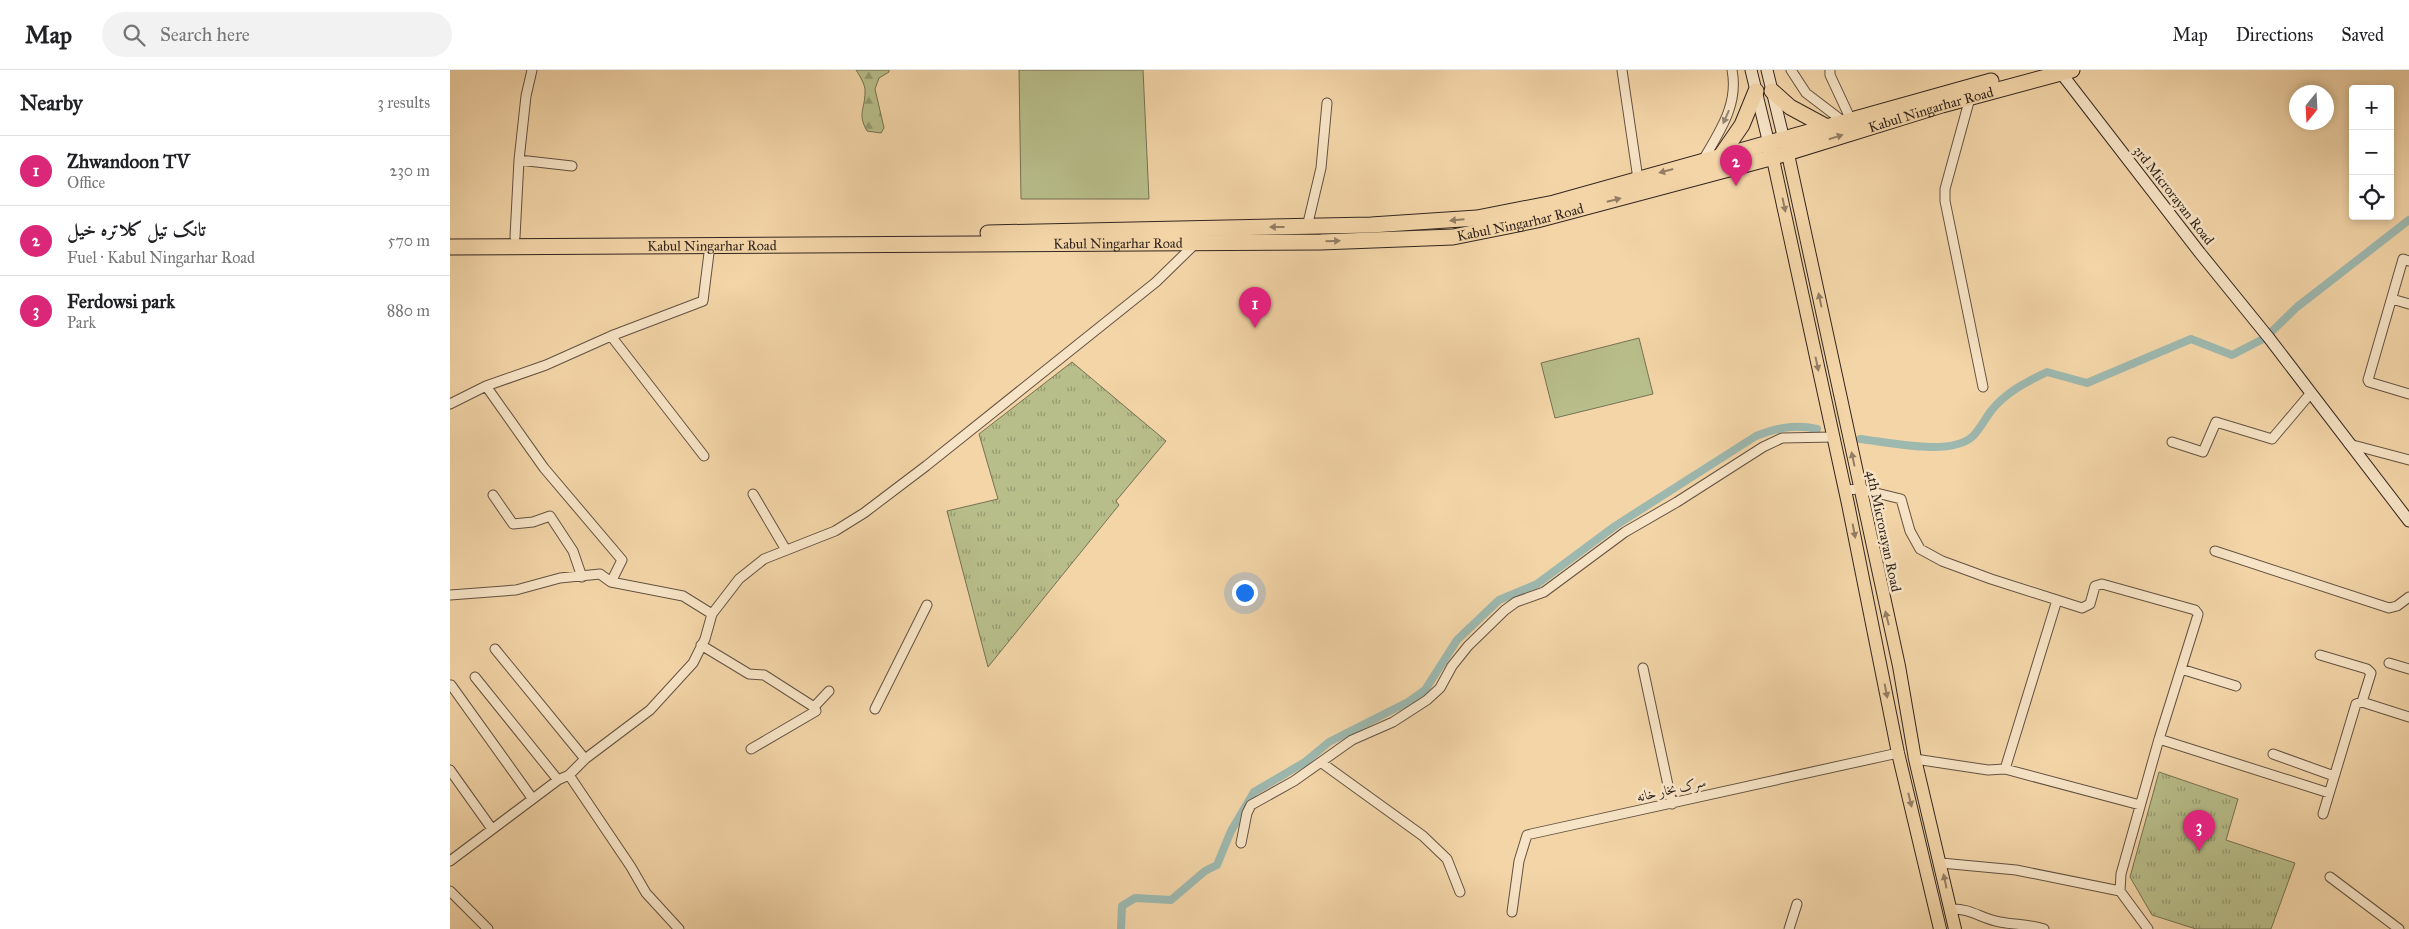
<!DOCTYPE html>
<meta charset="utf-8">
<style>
:root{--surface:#fff;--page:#f2f2f2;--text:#202124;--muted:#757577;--line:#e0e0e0;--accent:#db2777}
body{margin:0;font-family:"IM FELL Great Primer",Amiri,serif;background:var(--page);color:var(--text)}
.controls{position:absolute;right:15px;top:15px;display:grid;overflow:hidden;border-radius:5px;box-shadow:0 2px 8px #0003}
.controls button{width:45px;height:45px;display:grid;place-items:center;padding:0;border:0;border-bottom:1px solid var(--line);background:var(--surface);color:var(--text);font:25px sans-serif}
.compass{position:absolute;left:1839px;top:15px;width:45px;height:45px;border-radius:50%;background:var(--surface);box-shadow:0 2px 8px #0003;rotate:198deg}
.you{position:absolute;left:794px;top:522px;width:18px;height:18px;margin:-12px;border:4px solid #fff;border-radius:50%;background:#1a73e8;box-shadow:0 0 0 8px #1a73e833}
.badge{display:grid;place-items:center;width:32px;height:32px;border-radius:50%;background:var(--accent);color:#fff;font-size:16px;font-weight:700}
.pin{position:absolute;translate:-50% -41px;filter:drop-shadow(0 1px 2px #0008)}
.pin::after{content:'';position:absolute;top:26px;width:18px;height:15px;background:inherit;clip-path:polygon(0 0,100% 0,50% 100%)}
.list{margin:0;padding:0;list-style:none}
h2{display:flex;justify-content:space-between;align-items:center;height:65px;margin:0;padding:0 20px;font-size:21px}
h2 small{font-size:16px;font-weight:400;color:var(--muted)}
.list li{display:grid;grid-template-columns:32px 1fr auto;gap:15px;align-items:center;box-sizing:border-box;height:70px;padding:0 20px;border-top:1px solid var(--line)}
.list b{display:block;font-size:19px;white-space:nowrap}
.list p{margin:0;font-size:16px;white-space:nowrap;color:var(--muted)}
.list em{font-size:16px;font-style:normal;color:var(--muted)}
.icon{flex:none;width:28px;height:28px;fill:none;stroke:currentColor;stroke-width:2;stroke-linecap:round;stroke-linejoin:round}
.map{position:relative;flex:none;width:1959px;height:859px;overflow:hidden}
header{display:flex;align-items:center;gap:30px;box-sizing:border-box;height:70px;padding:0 25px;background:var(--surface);border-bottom:1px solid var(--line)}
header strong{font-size:24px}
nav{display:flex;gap:28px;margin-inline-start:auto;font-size:18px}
.search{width:350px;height:45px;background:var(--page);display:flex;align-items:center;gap:12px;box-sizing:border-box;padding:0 18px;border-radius:28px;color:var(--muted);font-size:19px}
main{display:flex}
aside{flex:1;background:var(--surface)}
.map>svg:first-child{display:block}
.grass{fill:url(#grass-tufts);stroke:#767254}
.forest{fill:url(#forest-firs);stroke:#767254}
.pitch{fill:#b8be8a;stroke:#767254}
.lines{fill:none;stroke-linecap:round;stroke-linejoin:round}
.canal{stroke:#9db8af;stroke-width:8}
.street-casing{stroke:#635241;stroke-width:11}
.secondary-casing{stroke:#33261f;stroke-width:13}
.primary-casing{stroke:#33261f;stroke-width:14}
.highway-casing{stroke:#33261f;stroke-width:17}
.street{stroke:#f7e4c6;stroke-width:9}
.secondary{stroke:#f7e4c6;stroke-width:11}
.primary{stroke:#f3d5a8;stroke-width:12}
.highway{stroke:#f3d5a8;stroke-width:15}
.oneway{fill:#958572}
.oneway2{fill:#937e64}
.labels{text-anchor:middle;stroke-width:5;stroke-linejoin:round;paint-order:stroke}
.street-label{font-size:14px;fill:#33261f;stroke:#f7e4c6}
</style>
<header>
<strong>Map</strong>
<div class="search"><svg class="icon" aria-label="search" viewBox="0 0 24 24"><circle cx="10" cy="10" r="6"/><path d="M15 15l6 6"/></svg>Search here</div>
<nav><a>Map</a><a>Directions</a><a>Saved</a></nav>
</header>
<main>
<aside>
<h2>Nearby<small>3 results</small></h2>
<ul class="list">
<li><span class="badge">1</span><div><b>Zhwandoon TV</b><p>Office</p></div><em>230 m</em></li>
<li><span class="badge">2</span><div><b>تانک تیل کلاتره خیل</b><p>Fuel · Kabul Ningarhar Road</p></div><em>570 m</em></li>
<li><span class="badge">3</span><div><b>Ferdowsi park</b><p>Park</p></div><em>880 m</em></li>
</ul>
</aside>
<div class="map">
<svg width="1959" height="859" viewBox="0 0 1959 859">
<defs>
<pattern id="grass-tufts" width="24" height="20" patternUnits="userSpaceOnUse" patternTransform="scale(1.25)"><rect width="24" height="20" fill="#b8be8a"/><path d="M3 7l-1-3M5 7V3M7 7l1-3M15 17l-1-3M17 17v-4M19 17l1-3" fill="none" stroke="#969a70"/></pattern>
<pattern id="forest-firs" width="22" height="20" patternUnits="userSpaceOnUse" patternTransform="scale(1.25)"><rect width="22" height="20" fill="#b8be8a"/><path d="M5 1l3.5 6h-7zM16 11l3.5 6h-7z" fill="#969a70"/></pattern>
</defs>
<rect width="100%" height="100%" fill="#f3d5a8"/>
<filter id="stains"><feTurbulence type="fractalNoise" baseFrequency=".004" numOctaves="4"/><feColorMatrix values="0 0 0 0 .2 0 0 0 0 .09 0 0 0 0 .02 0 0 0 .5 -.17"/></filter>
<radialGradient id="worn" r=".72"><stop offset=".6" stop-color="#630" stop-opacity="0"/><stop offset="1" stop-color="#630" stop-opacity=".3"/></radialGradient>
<path class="grass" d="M 622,292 L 716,371 L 666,431 L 669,435 L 538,597 L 497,441 L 548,429 L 529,364 Z
M 1709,702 L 1788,729 L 1776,770 L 1845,793 L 1821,859 L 1746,859 L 1702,845 L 1680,807 Z"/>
<path class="forest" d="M 406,0 L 439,0 L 439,2 L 429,8 L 425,19 L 434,58 L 431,63 L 417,61 C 407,43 415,40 415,22 C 416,16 410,6 406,0 Z"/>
<path class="pitch" d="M 569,0 L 693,0 L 699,129 L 571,129 Z
M 1189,268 L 1203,324 L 1105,348 L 1091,293 Z"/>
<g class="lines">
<path class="canal" d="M 1410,369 C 1438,372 1502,387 1523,366 C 1530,359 1535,349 1541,341 C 1556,322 1576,312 1597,302 L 1637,313 L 1741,269 L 1782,285 L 1815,268 L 1847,237 L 1959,150
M 671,859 L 672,836 L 685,828 L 721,830 L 755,801 L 767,795 L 781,761 L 804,722 L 855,692 L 879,672 L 958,632 L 975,620 L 1007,570 L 1049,530 L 1087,514 L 1165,456 L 1306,366 C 1327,358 1344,354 1367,359"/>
<g class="street-casing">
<path id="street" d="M 1172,0 L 1188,109
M 1341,0 L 1356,23 L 1394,52
M 1380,0 L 1380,5 L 1401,50
M 1520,28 L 1495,119 L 1495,131 L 1533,317
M 69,90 L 122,96
M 1252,92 C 1269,62 1289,35 1282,0
M 857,157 L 871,98 L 877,33
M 65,167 L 69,90 L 76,26 L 82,0
M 1959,191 L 1953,189 L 1918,310 L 1919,312 L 1959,324
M 1942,229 L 1959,234
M 161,266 L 254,386
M 36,316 L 94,398 L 172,490 L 161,512
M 0,334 L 36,316 L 96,295 L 161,266 L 253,231 L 260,175
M 1722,372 L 1753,382 L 1766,352 L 1822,369 L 1860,324
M 1899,374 L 1959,390
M 1395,420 L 1410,419 L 1451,429 L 1460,461 L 1470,479 L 1492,491 L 1541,509 L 1607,530 L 1555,699
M 303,424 L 336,480
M 43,425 L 63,454 L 83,452 L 100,446 L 123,481 L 132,507
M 1765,481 L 1939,538 L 1947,536 L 1959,527
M 0,525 L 66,520 L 110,508 L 150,504 L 161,512 L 233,526 L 262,544
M 1607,530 L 1632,538 L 1640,534 L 1645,516 L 1652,514 L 1745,540 L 1748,544 L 1747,548 L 1709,669
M 251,575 L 299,604 L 314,605 L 364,637
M 45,579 L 135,689
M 1870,585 L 1917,599 L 1921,603 L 1912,632
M 1939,593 L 1959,599
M 1193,598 L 1222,734
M 1731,599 L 1786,616
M 25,607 L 108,710
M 1,615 L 82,728
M 425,639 L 477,535
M 301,679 L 366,641 L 364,637 L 379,621
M 1823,684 L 1884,706
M 1465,689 L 1538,700 L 1555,699 L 1690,735
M 872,693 L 973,766 L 997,789 L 1010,822
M 0,700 L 42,759
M 119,705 L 181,797 L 196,823 L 229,859
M 1873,744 L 1906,634 L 1912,632 L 1959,647
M 791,773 L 797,743 L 801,735 L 844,711 L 902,670 L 943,652 L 977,630 L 990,618 L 1002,596 L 1018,576 L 1055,540 L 1066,532 L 1094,522 L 1175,462 L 1227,432 L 1313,377 L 1332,368 L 1383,367
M 0,791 L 108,710 L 119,705 L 135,689 L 200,640 L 243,593 L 255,569 L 262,544 L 289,509 L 314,489 L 385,461 L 414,443 L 476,396 L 706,212 L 746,173
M 1491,793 L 1566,800 L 1670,821 L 1671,804 L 1709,669 L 1879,723
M 1880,807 L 1949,859
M 0,821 L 38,859
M 1670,821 L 1698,859
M 1501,839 C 1520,838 1532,849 1550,852 C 1565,855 1579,854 1594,859
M 1062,842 L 1069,791 L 1077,765 L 1081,764 L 1448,683
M 1339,859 L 1347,834"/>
</g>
<g class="secondary-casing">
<path id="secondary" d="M 1301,0 L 1319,74
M 1317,0 L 1334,70
M 1611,3 L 1750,183 L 1819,268 L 1959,451"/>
</g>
<g class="primary-casing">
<path id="primary" d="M 1336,75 L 1449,596 L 1465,689 L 1505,859
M 1321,80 L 1398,434 L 1448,683 L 1490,859"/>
</g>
<g class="highway-casing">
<g id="highway">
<path d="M 1322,21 L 1340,37 L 1377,57"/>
<path d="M 1270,87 L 1292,55 L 1306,21"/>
<path d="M 538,163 L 921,155 L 1027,148 L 1104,133 L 1541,11"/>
<path id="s1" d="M 0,177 L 871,172 L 1003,167 L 1087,150 L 1324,87 L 1492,35 L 1622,0"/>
</g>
</g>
<use href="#street" class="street"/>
<use href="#secondary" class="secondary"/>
<use href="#primary" class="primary"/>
<use href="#highway" class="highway"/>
</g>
<defs><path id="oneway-solid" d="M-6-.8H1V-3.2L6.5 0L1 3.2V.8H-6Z" transform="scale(1.25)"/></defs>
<use class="oneway" href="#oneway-solid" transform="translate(1276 47) rotate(114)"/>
<g class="oneway2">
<use href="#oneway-solid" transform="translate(1386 67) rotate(-17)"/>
<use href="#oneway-solid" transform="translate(1216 101) rotate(165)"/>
<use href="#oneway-solid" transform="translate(1164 130) rotate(-14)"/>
<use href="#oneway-solid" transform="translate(1334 135) rotate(78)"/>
<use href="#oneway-solid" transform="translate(1007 150) rotate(175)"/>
<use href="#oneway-solid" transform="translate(827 157) rotate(180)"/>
<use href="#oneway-solid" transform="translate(883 171) rotate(-1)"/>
<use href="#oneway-solid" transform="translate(1370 230) rotate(-102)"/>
<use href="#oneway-solid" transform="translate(1367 294) rotate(78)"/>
<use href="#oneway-solid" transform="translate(1403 389) rotate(-102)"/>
<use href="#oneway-solid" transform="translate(1404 461) rotate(79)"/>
<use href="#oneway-solid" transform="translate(1437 548) rotate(-104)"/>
<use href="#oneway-solid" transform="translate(1436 621) rotate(79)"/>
<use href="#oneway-solid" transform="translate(1460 730) rotate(76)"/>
<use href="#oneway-solid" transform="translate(1495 811) rotate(-102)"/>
</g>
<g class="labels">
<g class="street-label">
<text dy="5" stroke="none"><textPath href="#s1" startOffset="1498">Kabul Ningarhar Road</textPath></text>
<text transform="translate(1724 125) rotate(52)" y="5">3rd Microrayan Road</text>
<text dy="5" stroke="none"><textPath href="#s1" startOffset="1072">Kabul Ningarhar Road</textPath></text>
<text dy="5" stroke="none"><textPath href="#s1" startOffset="668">Kabul Ningarhar Road</textPath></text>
<text dy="5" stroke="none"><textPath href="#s1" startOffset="262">Kabul Ningarhar Road</textPath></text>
<text transform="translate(1434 461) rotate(78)" y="5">4th Microrayan Road</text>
<text transform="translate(1221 719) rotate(-13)" y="5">سرک بخار خانه</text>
</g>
</g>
<rect width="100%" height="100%" filter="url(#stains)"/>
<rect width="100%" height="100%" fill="url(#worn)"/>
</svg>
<div class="controls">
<button>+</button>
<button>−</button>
<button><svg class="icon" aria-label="locate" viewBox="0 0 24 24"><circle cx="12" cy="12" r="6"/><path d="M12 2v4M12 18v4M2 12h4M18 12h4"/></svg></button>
</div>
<svg class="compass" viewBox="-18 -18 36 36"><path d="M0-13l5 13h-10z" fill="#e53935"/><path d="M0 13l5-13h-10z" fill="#757577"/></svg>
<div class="you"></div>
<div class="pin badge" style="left:805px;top:258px">1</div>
<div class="pin badge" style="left:1286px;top:116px">2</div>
<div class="pin badge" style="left:1749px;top:781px">3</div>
</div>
</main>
